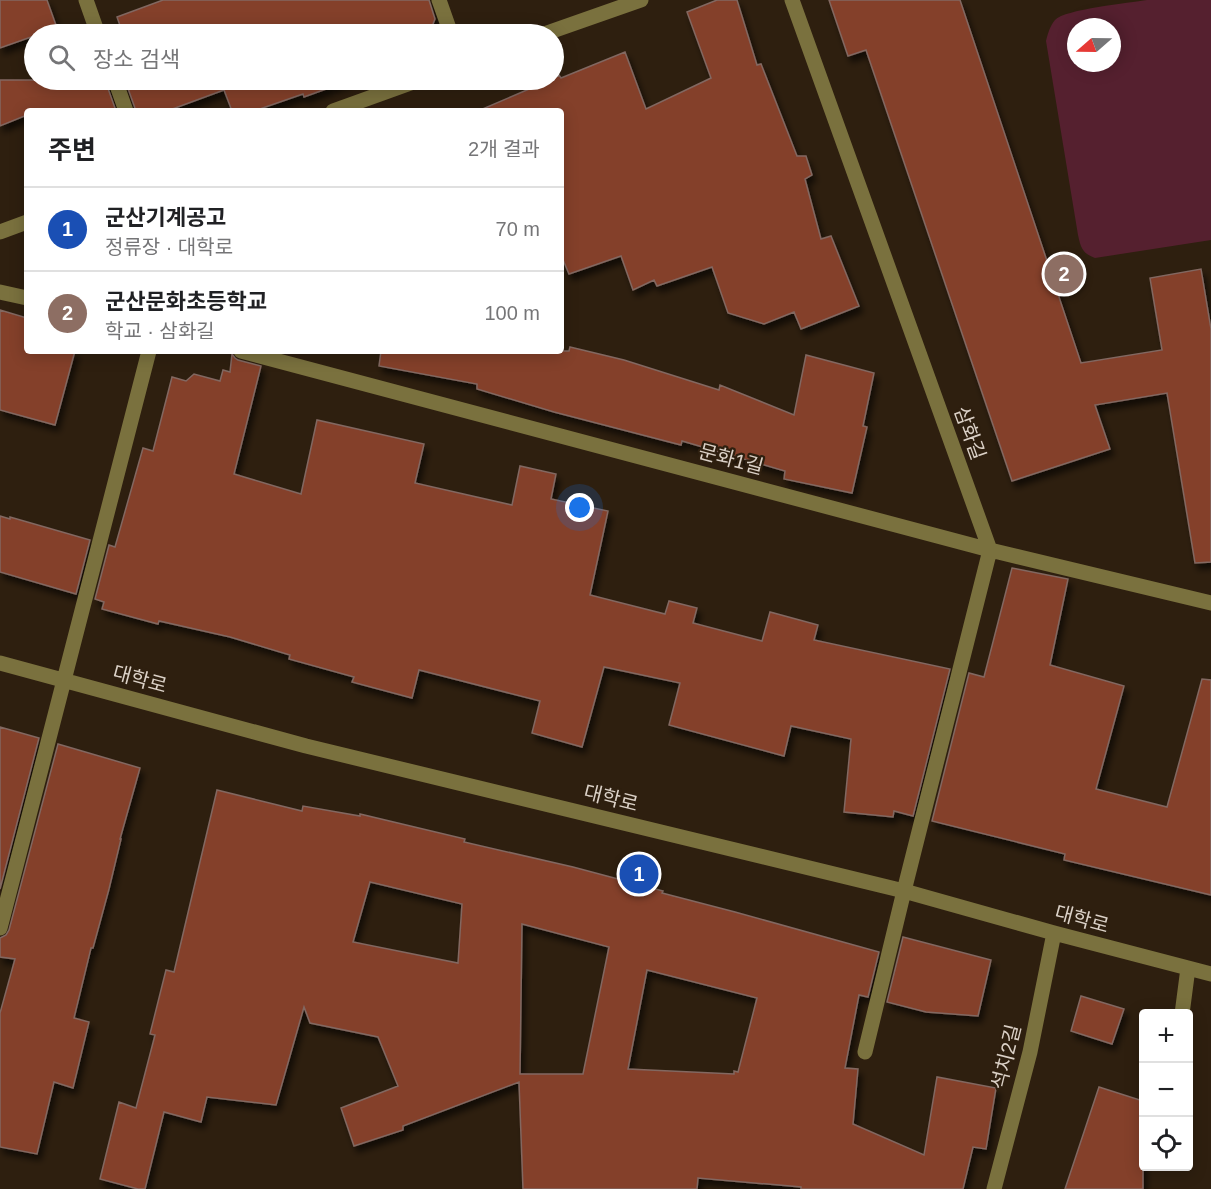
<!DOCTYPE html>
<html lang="ko">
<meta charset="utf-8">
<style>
:root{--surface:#fff;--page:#f2f2f2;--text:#202124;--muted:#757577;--line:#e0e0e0;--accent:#db2777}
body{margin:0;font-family:Helvetica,"Noto Sans KR",sans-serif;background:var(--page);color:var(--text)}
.controls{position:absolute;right:18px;bottom:18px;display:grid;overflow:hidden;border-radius:6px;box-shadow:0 3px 15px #0003}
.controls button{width:54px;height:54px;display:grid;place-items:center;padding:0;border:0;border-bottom:2px solid var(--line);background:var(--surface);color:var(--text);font:30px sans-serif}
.compass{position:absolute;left:1067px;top:18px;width:54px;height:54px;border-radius:50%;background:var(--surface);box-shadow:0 3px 15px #0003;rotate:250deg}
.you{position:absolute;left:580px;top:508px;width:21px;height:21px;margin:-15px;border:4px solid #fff;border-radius:50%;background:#1a73e8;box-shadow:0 0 0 9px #1a73e833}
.badge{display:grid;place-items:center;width:39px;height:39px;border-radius:50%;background:var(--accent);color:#fff;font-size:20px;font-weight:700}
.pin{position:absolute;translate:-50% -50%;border:3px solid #fff;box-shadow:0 2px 6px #0006}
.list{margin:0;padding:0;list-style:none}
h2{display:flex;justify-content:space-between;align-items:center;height:78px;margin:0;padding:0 24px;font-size:26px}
h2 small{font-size:20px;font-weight:400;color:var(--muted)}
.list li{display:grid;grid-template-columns:39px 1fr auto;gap:18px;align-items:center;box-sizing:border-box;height:84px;padding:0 24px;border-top:2px solid var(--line)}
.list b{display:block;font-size:22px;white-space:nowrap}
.list p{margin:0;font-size:20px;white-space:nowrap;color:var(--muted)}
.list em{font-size:20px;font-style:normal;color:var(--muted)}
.icon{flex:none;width:33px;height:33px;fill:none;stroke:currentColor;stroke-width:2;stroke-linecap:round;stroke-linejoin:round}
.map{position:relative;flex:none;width:1211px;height:1189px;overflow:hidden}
.search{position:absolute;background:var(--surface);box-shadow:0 3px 15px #0003;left:24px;top:24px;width:540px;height:66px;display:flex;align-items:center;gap:15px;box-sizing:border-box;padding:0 21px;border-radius:33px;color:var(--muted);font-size:22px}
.panel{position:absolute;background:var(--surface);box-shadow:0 3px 15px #0003;left:24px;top:108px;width:540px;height:246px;border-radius:6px}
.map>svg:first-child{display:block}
.green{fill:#55202f;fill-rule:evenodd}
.building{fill:#843f2b;stroke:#826861;stroke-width:1.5;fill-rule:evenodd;filter:url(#shadow)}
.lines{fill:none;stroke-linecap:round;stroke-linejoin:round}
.minor{stroke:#7a713e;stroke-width:15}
.labels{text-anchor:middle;stroke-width:4.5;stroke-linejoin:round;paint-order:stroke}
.street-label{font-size:20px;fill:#dbd1c7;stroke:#2e1f0f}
</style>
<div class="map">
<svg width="1211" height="1189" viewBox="0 0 1211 1189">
<defs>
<filter id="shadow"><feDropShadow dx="3.5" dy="6" stdDeviation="3" flood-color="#0009"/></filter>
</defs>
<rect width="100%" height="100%" fill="#2e1f0f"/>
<path class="green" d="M 1147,0 L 1211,0 L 1211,240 L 1095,258 C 1082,253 1081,248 1078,235 L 1046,41 C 1048,33 1050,26 1055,20 C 1065,9 1130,3 1147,0 ZM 1076,27 L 1112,27 L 1112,63 L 1076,63 Z"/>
<path class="building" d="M 0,0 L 47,0 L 57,28 L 39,34 L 34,34 L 34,36 L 0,48 Z
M 163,0 L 429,0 L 435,19 L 429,34 L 123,34 L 117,17 Z
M 717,0 L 737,0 L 757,65 L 761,64 L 797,156 L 806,156 L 812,175 L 805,179 L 821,239 L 831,236 L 859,306 L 801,329 L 794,312 L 764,324 L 728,313 L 712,267 L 657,286 L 654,280 L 633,290 L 621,256 L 569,274 L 561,255 L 561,111 L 478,111 L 550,80 L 554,80 L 554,78 L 559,75 L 561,78 L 625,52 L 646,109 L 711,78 L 687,12 Z
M 829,0 L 960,0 L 1081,363 L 1162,350 L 1150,278 L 1201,269 L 1211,329 L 1211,562 L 1195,563 L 1167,393 L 1095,405 L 1110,449 L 1012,481 L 866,50 L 848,56 Z
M 0,80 L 105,80 L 116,111 L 27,111 L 27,115 L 0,126 Z
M 125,80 L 351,80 L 304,97 L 303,94 L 254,111 L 232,111 L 224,90 L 167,111 L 136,111 Z
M 0,310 L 27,318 L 27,351 L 75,351 L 55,425 L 0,410 Z
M 570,347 L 624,360 L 719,390 L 720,385 L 794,415 L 806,355 L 874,373 L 863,426 L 867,427 L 852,493 L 784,479 L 785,471 L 682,441 L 681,445 L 554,412 L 477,389 L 477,384 L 379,366 L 381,351 L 569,351 Z
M 232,354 L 235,358 L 238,360 L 261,366 L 234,474 L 301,494 L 317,420 L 424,444 L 415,483 L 512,505 L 520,466 L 556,474 L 551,499 L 608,511 L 590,595 L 665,614 L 669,601 L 697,608 L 693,623 L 762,641 L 770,612 L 818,625 L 814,640 L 950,669 L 913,816 L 894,811 L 893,817 L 844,812 L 851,739 L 791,726 L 784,756 L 669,725 L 680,683 L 604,667 L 582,747 L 532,733 L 540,701 L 419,670 L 412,698 L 352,682 L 354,677 L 289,659 L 290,655 L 230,637 L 159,621 L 158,624 L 102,609 L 104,602 L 95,599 L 109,545 L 115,547 L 143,448 L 153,451 L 172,377 L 186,381 L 194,374 L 220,381 L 223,370 L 230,372 Z
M 0,516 L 10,519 L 10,517 L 90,540 L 76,594 L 0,572 Z
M 1012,568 L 1068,579 L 1050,665 L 1124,686 L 1096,789 L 1167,807 L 1202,679 L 1211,680 L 1211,895 L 1064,860 L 1065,854 L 932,821 L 969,673 L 984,677 Z
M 0,727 L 39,738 L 0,889 Z
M 58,744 L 140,768 L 120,839 L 121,839 L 109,889 L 93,948 L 91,948 L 74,1018 L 89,1022 L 73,1088 L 54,1082 L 37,1154 L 0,1147 L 0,1013 L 15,959 L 0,957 L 0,938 L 6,935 L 9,930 Z
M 217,790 L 302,811 L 303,806 L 360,816 L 360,814 L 465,839 L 464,842 L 573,867 L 663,891 L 662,893 L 735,912 L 879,952 L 868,997 L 859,995 L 845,1068 L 858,1069 L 853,1124 L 924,1155 L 937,1077 L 996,1088 L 986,1149 L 973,1147 L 963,1189 L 801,1189 L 801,1187 L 698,1178 L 697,1189 L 523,1189 L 519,1082 L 403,1126 L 403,1130 L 354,1146 L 341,1108 L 398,1086 L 378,1037 L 310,1023 L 304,1007 L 276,1105 L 207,1097 L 201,1122 L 164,1112 L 145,1189 L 138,1189 L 100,1179 L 119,1102 L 136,1108 L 155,1035 L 150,1034 L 166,970 L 174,972 ZM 370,882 L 462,904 L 458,963 L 353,942 ZM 522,924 L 609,947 L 583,1074 L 520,1074 ZM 647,970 L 757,998 L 738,1072 L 734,1071 L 734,1074 L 628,1069 Z
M 903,937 L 991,960 L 978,1016 L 926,1012 L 887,1002 Z
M 1081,996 L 1124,1009 L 1112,1044 L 1071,1031 Z
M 1099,1087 L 1143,1101 L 1143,1189 L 1065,1189 Z"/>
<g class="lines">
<path class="minor" d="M 86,0 L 98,34
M 439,0 L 451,34
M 792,0 L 990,550 L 904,891 L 865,1052
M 544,34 L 641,0
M 115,80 L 126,111
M 333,111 L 419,80
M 0,232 L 27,222
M 0,292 L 27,298
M 241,351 L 990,550 L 1211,603
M 0,663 L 306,746 L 904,891 L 1054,933 L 1211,974
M 0,928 L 149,351
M 1182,1014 L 1188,968
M 994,1189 L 1030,1052 L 1054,933"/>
</g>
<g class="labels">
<g class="street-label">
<text transform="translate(970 433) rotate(70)" y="7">삼화길</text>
<text transform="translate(731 459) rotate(15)" y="7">문화1길</text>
<text transform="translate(140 679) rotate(15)" y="7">대학로</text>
<text transform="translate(611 798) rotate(14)" y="7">대학로</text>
<text transform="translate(1082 919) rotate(15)" y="7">대학로</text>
<text transform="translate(1006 1057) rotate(-76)" y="7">석치2길</text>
</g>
</g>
</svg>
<div class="controls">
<button>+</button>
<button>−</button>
<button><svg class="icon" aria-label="locate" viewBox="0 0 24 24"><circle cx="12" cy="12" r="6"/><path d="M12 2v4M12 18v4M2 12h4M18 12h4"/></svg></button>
</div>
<svg class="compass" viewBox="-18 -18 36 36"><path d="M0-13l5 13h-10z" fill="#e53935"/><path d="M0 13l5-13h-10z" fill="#757577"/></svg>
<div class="you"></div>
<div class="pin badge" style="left:639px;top:874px;background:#1a4fb4">1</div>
<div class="pin badge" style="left:1064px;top:274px;background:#8d6e63">2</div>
<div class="search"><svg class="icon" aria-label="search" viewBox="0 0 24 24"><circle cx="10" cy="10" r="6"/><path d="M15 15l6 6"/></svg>장소 검색</div>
<section class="panel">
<h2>주변<small>2개 결과</small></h2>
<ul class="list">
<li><span class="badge" style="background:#1a4fb4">1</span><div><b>군산기계공고</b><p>정류장 · 대학로</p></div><em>70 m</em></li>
<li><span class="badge" style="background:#8d6e63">2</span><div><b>군산문화초등학교</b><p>학교 · 삼화길</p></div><em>100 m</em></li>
</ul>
</section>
</div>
